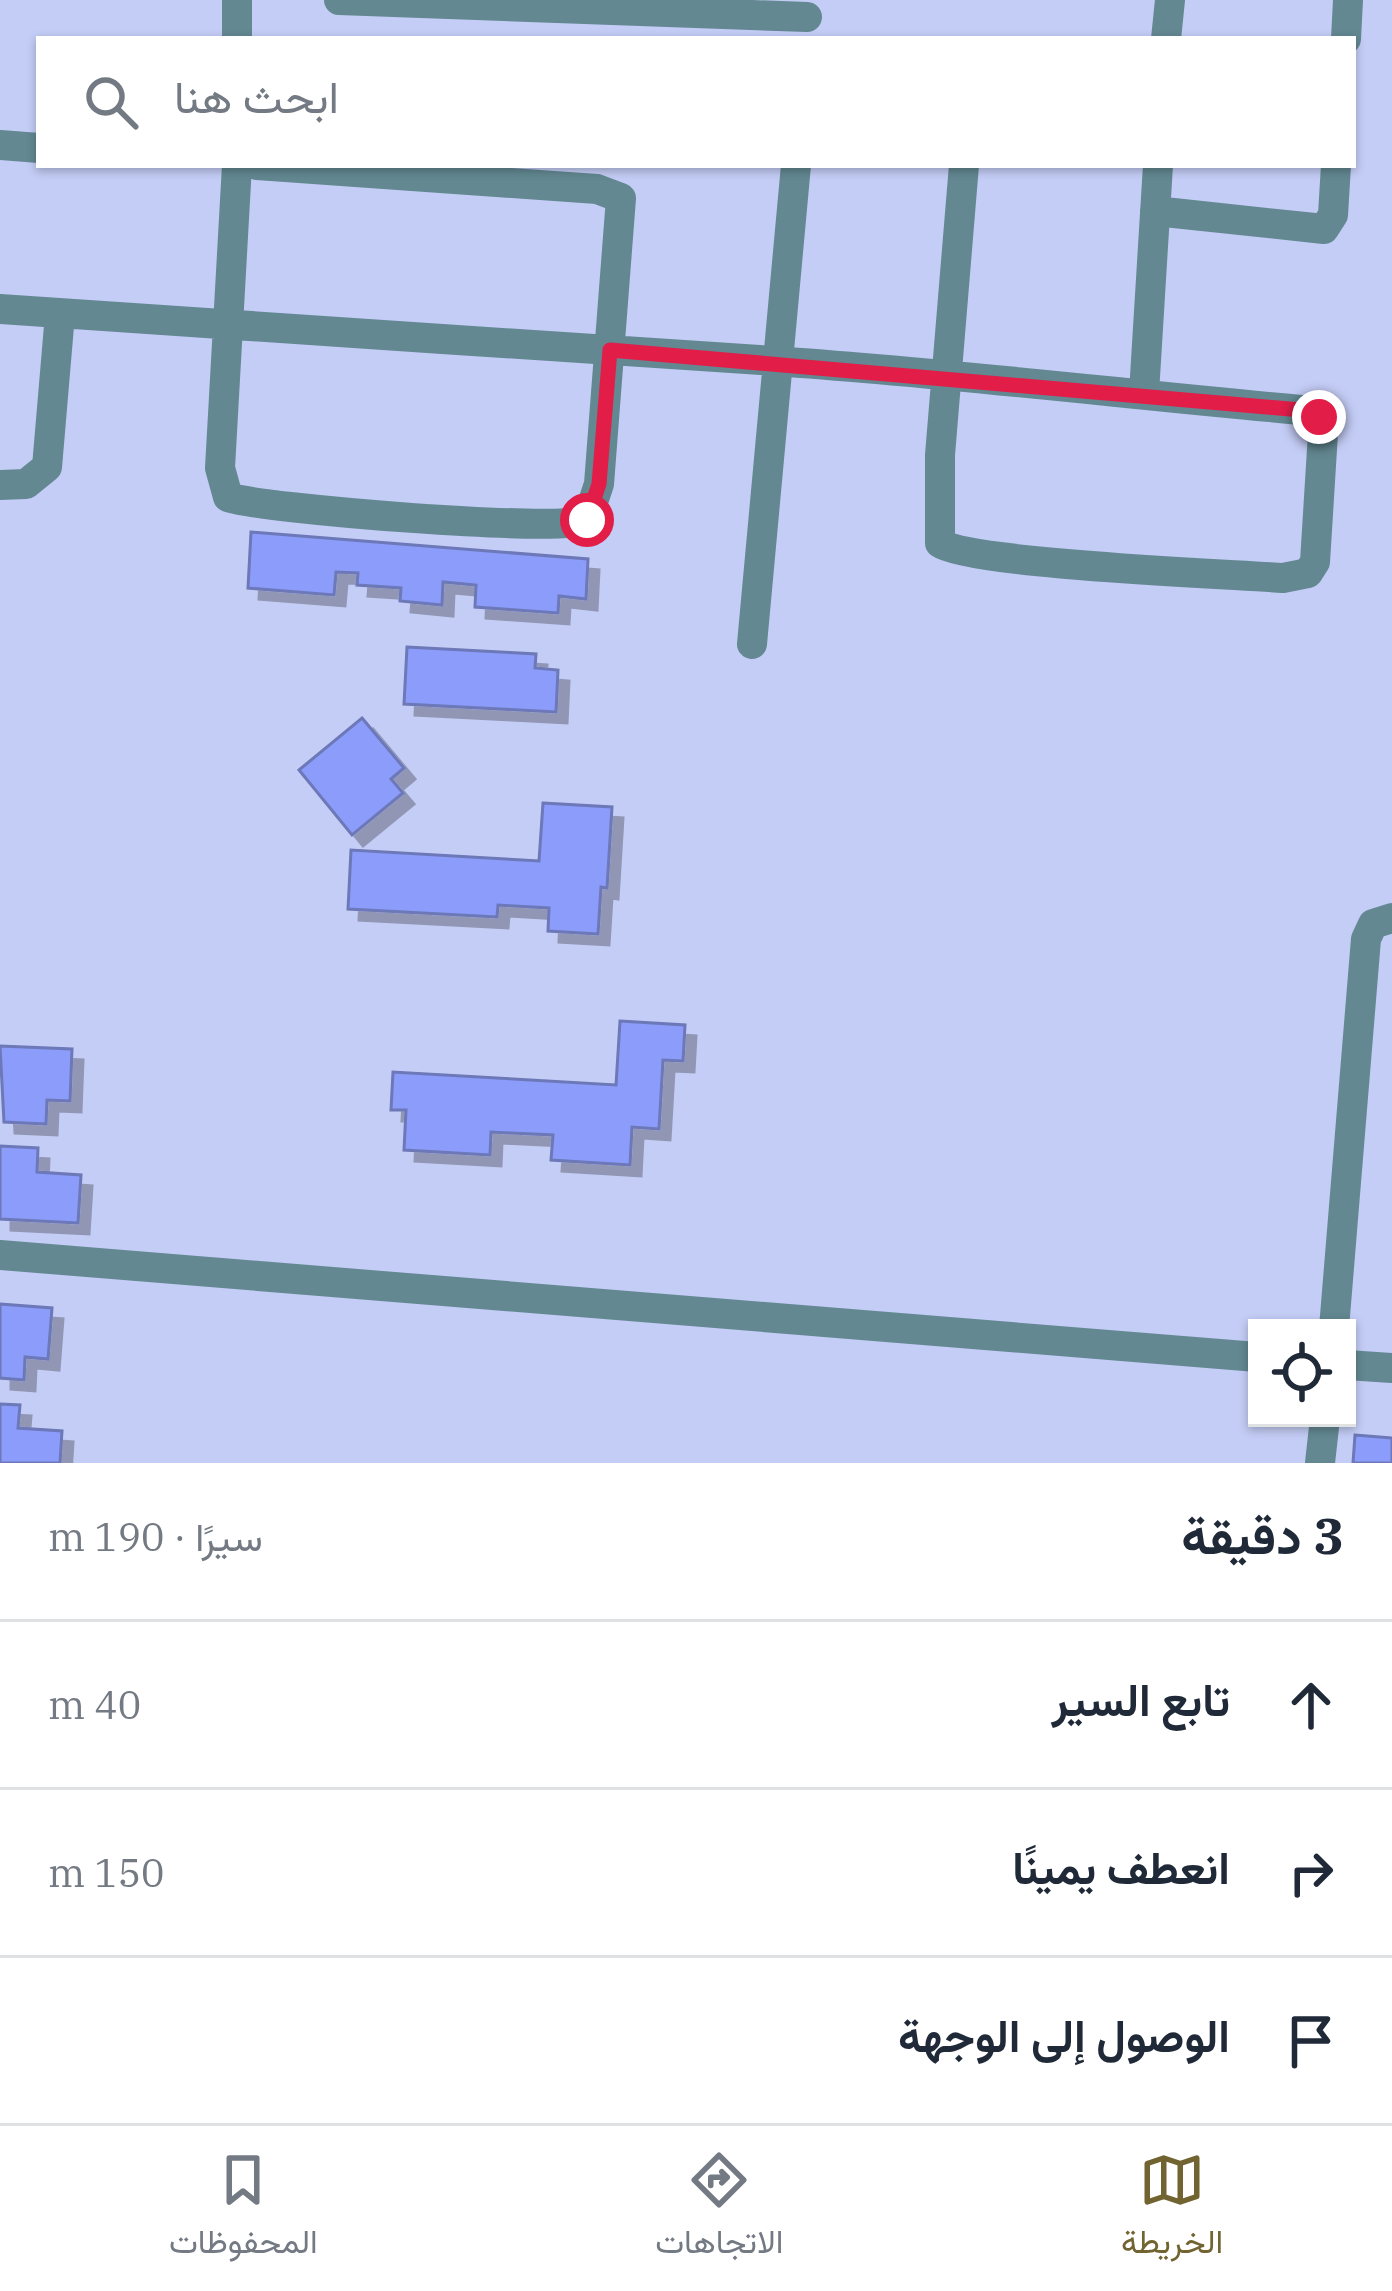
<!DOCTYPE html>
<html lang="ar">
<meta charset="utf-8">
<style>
:root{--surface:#fff;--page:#f6f6f7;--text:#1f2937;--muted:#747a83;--line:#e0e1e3;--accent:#716431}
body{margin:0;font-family:"IBM Plex Serif",Vazirmatn,serif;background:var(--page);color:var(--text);direction:rtl}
.controls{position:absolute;right:36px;bottom:36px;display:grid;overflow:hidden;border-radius:0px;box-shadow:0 3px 9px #0004}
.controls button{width:108px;height:108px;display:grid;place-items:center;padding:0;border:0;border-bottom:3px solid var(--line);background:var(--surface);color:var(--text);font:60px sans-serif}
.stop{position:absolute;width:36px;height:36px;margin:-27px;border:9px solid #e11d48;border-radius:50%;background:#fff}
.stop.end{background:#e11d48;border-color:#fff;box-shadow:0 3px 12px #0008}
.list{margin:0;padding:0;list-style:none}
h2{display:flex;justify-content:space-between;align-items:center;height:156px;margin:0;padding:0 48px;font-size:51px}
h2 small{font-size:39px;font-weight:400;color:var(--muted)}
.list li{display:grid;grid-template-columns:78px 1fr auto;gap:36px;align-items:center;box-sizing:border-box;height:168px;padding:0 48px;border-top:3px solid var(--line)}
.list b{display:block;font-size:45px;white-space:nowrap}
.list em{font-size:39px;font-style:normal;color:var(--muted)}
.icon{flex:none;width:66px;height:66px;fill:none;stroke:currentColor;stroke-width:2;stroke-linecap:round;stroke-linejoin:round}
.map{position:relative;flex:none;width:1392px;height:1463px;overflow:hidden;direction:ltr}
.search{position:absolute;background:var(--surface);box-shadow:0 3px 9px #0004;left:36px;right:36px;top:36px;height:132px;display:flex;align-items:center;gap:30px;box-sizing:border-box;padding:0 42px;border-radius:0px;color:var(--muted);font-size:45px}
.sheet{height:660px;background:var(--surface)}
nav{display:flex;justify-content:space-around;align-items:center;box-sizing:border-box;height:168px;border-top:3px solid var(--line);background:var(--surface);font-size:33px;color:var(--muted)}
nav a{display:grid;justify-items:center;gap:6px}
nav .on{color:var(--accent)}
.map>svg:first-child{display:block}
.building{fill:#8b9cfb;stroke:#6c78b7;stroke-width:3;filter:url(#shadow)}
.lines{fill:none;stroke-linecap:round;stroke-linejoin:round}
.minor{stroke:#638892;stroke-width:30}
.route{stroke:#e11d48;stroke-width:15}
</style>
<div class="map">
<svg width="1392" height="1463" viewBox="0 0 1392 1463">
<defs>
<filter id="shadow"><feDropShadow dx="11" dy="11" stdDeviation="0" flood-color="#0004"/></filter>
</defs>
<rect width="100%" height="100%" fill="#c4cdf6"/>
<path class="building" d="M 251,532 L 588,559 L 586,599 L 559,596 L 558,613 L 475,607 L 476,585 L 443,582 L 442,605 L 400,601 L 401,588 L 357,585 L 358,573 L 336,572 L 334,595 L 248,588 Z
M 407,647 L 536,654 L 535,668 L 558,670 L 556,712 L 404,704 Z
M 362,718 L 404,768 L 391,779 L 403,793 L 352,835 L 299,770 Z
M 543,803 L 612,807 L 607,888 L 601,887 L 598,934 L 548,931 L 549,908 L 498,905 L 497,917 L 348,909 L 351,850 L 539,861 Z
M 620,1021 L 685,1025 L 683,1061 L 663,1060 L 659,1129 L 632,1127 L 630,1165 L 551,1160 L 553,1135 L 491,1132 L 490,1155 L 404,1150 L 406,1110 L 391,1110 L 393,1072 L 616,1085 Z
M 0,1046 L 72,1049 L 70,1101 L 47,1100 L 46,1124 L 4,1122 Z
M 0,1146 L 38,1148 L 37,1172 L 81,1175 L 78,1223 L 0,1219 Z
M 0,1304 L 52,1308 L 48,1359 L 25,1357 L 24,1380 L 0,1378 Z
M 0,1404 L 20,1405 L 18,1428 L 62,1431 L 60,1463 L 0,1463 Z
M 1355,1435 L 1392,1438 L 1392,1463 L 1353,1463 Z"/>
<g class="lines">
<path class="minor" d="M 339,0 L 807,17
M 237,39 L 237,0
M 1166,39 L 1170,0
M 1346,39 L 1348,0
M 0,145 L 39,148
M 237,165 L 220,468 L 228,497 C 262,509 563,533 587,520 L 599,484 L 621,198 L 597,189 L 257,165
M 1155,211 L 1324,229 L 1333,215 L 1336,165
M 0,309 C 258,328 516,343 774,361 C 950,373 1125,394 1301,410 L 1319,417 L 1323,433 L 1315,562 L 1308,573 L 1283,578 C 1229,574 969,564 940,543 L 940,455 L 964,165
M 1144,393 L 1158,165
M 0,485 L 26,484 L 47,467 L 60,314
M 752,644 L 796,165
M 0,1255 L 1257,1357
M 1334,1328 L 1366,939 L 1373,924 L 1392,918
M 1347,1365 L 1392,1368
M 1320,1463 L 1325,1418"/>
</g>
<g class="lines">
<path class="route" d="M 587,520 L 599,484 L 610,350 L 1301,410 L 1319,417"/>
</g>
</svg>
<div class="controls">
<button><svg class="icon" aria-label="locate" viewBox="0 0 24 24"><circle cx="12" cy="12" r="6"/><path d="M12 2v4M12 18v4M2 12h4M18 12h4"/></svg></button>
</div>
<div class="stop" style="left:587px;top:520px"></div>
<div class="stop end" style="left:1319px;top:417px"></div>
<div class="search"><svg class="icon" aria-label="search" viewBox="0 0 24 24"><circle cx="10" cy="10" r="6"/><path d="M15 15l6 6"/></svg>ابحث هنا</div>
</div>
<section class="sheet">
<h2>3 دقيقة<small>سيرًا · 190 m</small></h2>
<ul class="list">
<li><svg class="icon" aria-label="ahead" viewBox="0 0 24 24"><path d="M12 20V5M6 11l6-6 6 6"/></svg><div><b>تابع السير</b></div><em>40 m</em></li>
<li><svg class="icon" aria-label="right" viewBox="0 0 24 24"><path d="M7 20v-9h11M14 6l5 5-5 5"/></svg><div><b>انعطف يمينًا</b></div><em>150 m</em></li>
<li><svg class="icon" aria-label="arrive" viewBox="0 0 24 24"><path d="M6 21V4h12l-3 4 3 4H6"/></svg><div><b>الوصول إلى الوجهة</b></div></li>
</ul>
</section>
<nav>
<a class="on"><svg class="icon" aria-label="map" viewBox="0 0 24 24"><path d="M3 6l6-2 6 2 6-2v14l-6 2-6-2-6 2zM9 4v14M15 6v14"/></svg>الخريطة</a>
<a><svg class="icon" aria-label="directions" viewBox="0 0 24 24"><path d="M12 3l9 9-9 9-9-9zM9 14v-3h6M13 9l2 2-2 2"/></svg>الاتجاهات</a>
<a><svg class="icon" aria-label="saved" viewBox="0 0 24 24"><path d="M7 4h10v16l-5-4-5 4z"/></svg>المحفوظات</a>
</nav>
